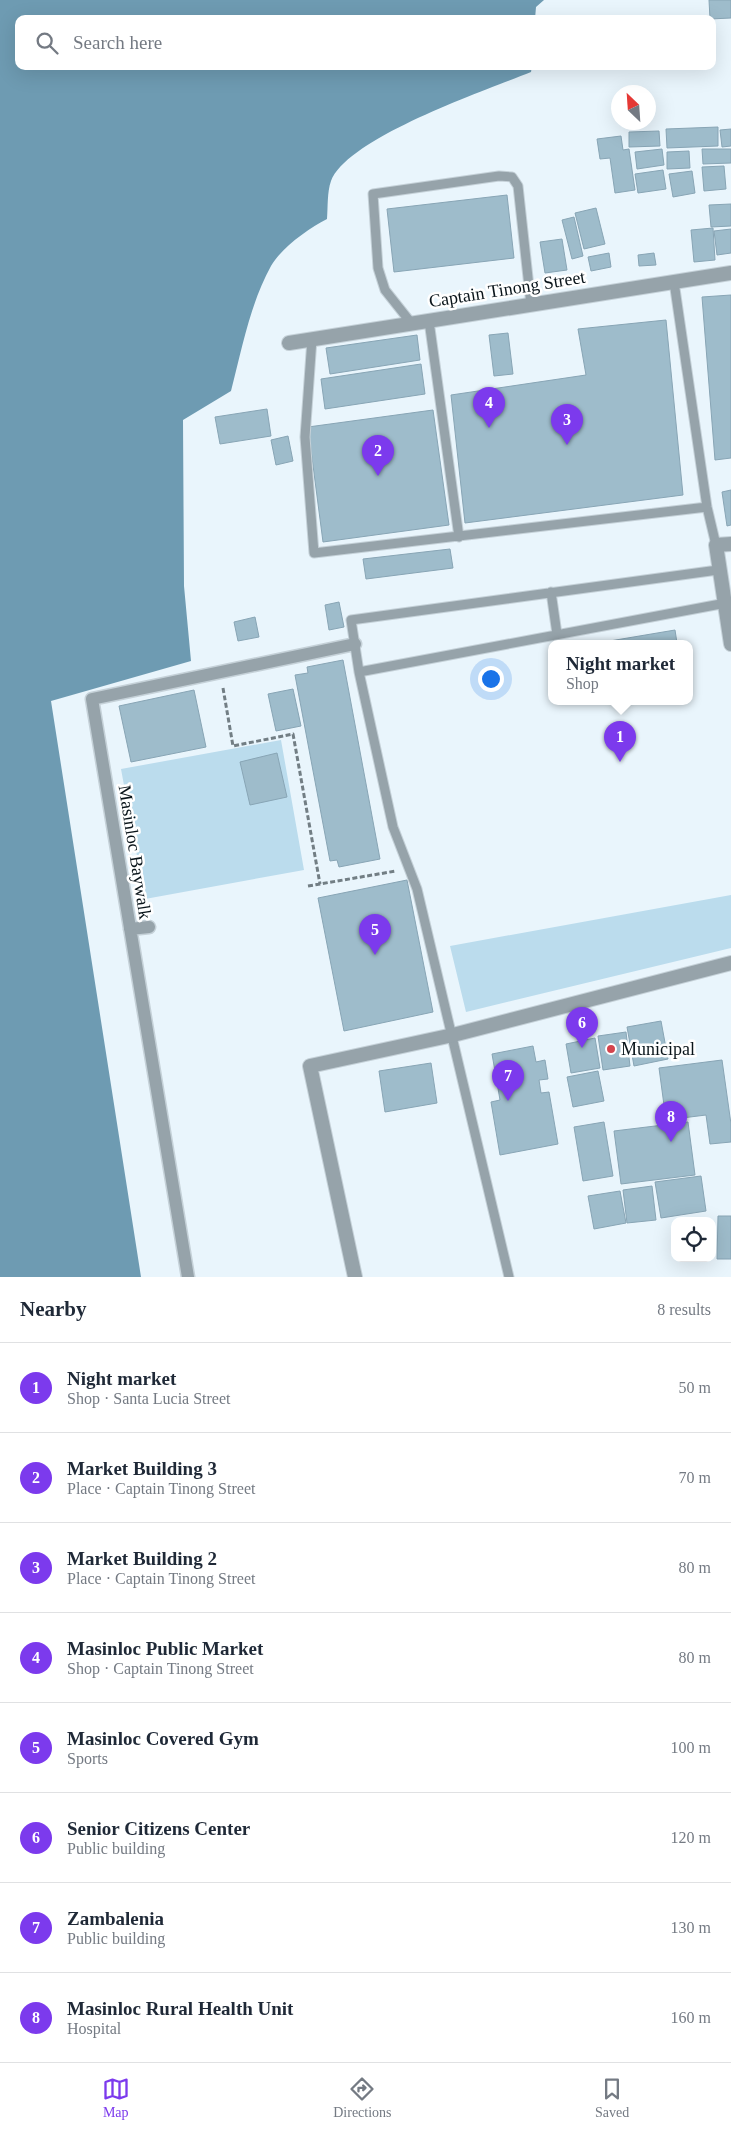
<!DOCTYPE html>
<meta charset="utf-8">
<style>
:root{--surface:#fff;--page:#f6f6f7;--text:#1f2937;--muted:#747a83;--line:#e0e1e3;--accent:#7c3aed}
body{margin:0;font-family:"Times New Roman",serif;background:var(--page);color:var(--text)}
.controls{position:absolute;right:15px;bottom:15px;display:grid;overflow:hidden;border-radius:10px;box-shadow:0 5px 20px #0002}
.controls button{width:45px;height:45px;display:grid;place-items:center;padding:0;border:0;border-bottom:1px solid var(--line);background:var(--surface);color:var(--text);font:25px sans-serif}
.compass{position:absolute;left:611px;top:85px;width:45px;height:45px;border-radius:50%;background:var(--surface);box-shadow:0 5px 20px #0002;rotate:335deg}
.you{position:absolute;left:490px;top:678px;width:18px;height:18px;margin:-12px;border:4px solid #fff;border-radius:50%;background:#1a73e8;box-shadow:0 0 0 8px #1a73e833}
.badge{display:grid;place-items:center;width:32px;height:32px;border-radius:50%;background:var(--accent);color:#fff;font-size:16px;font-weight:700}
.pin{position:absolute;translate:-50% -41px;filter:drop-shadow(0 1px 2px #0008)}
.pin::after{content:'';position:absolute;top:26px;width:18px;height:15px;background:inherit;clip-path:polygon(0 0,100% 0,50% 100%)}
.popup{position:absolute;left:548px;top:640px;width:145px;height:65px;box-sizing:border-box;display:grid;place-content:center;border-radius:10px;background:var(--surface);filter:drop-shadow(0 1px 4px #0005);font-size:16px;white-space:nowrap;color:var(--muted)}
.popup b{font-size:19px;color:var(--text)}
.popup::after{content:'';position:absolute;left:50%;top:100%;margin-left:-10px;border:10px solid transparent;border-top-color:var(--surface)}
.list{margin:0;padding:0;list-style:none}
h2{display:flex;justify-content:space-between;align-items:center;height:65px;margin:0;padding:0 20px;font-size:21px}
h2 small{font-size:16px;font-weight:400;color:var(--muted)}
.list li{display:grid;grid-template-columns:32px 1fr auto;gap:15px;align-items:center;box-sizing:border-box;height:90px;padding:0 20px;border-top:1px solid var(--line)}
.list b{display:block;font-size:19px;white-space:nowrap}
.list p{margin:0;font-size:16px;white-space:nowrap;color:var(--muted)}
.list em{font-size:16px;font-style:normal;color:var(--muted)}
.icon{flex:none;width:28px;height:28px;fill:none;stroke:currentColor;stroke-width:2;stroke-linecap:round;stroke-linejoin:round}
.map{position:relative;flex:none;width:731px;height:1277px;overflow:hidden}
.search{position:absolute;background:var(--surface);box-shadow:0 5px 20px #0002;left:15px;right:15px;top:15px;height:55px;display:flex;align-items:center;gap:12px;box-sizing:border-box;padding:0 18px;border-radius:10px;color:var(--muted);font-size:19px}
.sheet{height:785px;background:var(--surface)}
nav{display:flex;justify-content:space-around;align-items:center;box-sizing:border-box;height:70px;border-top:1px solid var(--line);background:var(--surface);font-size:14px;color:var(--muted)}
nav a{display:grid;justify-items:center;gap:2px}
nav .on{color:var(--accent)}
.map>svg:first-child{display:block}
.green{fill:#bbdced}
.water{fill:#6e9bb2}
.building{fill:#9ebccb;stroke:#88a5b5}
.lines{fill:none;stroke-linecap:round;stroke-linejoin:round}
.service-casing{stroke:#c5d1d8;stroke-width:11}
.pedestrian-casing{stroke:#c5d1d8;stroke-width:15}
.minor-casing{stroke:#c5d1d8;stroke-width:16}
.tertiary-casing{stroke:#c5d1d8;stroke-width:16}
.path{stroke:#727e84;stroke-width:3;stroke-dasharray:5 2.5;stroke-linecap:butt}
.service{stroke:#96a3aa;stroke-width:9}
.pedestrian{stroke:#96a3aa;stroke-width:12}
.minor{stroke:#96a3aa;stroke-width:14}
.tertiary{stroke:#96a3aa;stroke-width:14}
.poi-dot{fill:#d4444d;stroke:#fff;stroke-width:2}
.labels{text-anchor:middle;stroke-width:5;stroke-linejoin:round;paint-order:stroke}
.street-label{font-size:18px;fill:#09141a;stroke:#fff}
.poi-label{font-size:18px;fill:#09141a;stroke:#fff;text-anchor:start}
</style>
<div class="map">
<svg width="731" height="1277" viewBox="0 0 731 1277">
<rect width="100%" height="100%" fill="#e9f5fc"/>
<path class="green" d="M 281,740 L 304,870 L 145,899 L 121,769 Z
M 731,895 L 731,948 L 466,1012 L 450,946 Z"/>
<path class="water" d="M 0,0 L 544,0 L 536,7 L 535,19 L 19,19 L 19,66 L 532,66 L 531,72 C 487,90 348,137 331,181 C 327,192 328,207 327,219 C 308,229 282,247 271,266 C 250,304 242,349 231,391 L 183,420 L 184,586 L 191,661 L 51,701 L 141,1277 L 0,1277 Z"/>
<path class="building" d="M 709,0 L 731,0 L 731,18 L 710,19 Z
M 718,127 L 718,146 L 667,148 L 666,129 Z
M 731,129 L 731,146 L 722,147 L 720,130 Z
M 659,131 L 660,146 L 629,147 L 629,132 Z
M 621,136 L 623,150 L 629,149 L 635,190 L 615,193 L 610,158 L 600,159 L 597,139 Z
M 662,149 L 664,165 L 637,169 L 635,152 Z
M 702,149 L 731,149 L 731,163 L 703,164 Z
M 689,151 L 690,168 L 667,169 L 667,152 Z
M 724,166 L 726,189 L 704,191 L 702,167 Z
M 663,170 L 666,189 L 638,193 L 635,174 Z
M 692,171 L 695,193 L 673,197 L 669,174 Z
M 507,195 L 514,258 L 394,272 L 387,209 Z
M 731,204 L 731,226 L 711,227 L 709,205 Z
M 596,208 L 605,244 L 584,249 L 575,213 Z
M 574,217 L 583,256 L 572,259 L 562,220 Z
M 713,228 L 715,260 L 694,262 L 691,230 Z
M 731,229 L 731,253 L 717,255 L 714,231 Z
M 562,239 L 567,270 L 545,273 L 540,242 Z
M 609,253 L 611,267 L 591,271 L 588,257 Z
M 654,253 L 656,265 L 639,266 L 638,255 Z
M 731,295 L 731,458 L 715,460 L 702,297 Z
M 666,320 L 683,495 L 465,523 L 451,395 L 586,375 L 578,329 Z
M 508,333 L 513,374 L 494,376 L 489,335 Z
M 417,335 L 420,360 L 330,374 L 326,348 Z
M 421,364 L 425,394 L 325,409 L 321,379 Z
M 267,409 L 271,436 L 220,444 L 215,417 Z
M 433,410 L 449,525 L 323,542 L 308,427 Z
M 288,436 L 293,461 L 276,465 L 271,440 Z
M 731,490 L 731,525 L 727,526 L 722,492 Z
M 450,549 L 453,568 L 366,579 L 363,559 Z
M 339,602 L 344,627 L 329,630 L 325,605 Z
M 255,617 L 259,637 L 238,641 L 234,622 Z
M 675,630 L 677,643 L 598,643 Z
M 343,660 L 380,859 L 339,867 L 337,860 L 330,861 L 295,675 L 308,673 L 307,667 Z
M 293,689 L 301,726 L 276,731 L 268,694 Z
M 194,690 L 206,747 L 131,762 L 119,706 Z
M 277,753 L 287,797 L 250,805 L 240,762 Z
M 407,880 L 433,1012 L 344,1031 L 318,898 Z
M 661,1021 L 668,1059 L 634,1066 L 627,1027 Z
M 626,1032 L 630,1066 L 603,1070 L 598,1036 Z
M 595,1038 L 600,1068 L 571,1073 L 566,1044 Z
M 533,1046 L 536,1062 L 545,1060 L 548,1079 L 539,1080 L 541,1093 L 549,1092 L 558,1144 L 500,1155 L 491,1102 L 500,1100 L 492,1054 Z
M 722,1060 L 731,1124 L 731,1142 L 710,1144 L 706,1115 L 666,1120 L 659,1068 Z
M 431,1063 L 437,1103 L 385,1112 L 379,1071 Z
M 598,1071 L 604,1101 L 573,1107 L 567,1077 Z
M 604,1122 L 613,1176 L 583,1181 L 574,1127 Z
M 688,1122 L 695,1175 L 621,1184 L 614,1131 Z
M 701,1176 L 706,1211 L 661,1218 L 655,1182 Z
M 652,1186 L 656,1220 L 627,1223 L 623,1190 Z
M 620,1191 L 626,1223 L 594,1229 L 588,1196 Z
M 718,1216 L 731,1216 L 731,1259 L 717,1259 Z"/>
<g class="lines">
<g class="service-casing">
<path id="service" d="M 674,282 L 707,507 L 716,545
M 429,321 L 459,537
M 412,324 L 385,290 L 378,268 L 373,194 L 499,176 L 512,177 L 518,186 L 531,305
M 312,339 L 305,437 L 314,553 L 707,507
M 551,592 L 557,634
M 359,672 L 351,620 L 718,570
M 509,1277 L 417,889 L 393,827 L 359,672 L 726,603"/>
</g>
<g class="pedestrian-casing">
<path id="pedestrian" d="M 130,929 L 149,927
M 188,1277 L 92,699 L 355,644"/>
</g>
<g class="minor-casing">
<path id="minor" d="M 289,343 L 731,273
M 355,1277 L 310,1066 L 453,1035 L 731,963"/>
</g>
<g class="tertiary-casing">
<path id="tertiary" d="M 731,544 L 716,545 L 731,644"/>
</g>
<path class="path" d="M 223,688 L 233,746 L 293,734 L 320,884
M 308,886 L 396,871"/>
<use href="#service" class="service"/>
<use href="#pedestrian" class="pedestrian"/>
<use href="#minor" class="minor"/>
<use href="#tertiary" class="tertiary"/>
</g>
<circle class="poi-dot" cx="611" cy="1049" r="5"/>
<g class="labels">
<g class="street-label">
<text transform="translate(507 289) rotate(-9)" y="6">Captain Tinong Street</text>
<text transform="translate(135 852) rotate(81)" y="6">Masinloc Baywalk</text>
</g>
<g class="poi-label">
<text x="621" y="1055">Municipal</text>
</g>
</g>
</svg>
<div class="controls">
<button><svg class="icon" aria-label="locate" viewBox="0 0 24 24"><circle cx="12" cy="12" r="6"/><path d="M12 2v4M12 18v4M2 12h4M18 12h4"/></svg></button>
</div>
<svg class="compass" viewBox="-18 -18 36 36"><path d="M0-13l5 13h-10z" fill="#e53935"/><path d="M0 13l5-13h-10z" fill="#747a83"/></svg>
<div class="you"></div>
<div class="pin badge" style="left:620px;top:762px">1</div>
<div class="popup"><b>Night market</b>Shop</div>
<div class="pin badge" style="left:378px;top:476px">2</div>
<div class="pin badge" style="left:567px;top:445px">3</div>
<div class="pin badge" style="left:489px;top:428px">4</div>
<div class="pin badge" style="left:375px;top:955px">5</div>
<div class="pin badge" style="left:582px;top:1048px">6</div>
<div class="pin badge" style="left:508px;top:1101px">7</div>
<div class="pin badge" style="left:671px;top:1142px">8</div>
<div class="search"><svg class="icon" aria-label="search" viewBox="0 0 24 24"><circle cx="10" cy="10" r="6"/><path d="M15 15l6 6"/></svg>Search here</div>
</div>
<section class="sheet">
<h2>Nearby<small>8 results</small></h2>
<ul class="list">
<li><span class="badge">1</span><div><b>Night market</b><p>Shop · Santa Lucia Street</p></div><em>50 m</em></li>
<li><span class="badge">2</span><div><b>Market Building 3</b><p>Place · Captain Tinong Street</p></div><em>70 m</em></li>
<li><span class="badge">3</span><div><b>Market Building 2</b><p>Place · Captain Tinong Street</p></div><em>80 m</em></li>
<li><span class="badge">4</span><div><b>Masinloc Public Market</b><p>Shop · Captain Tinong Street</p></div><em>80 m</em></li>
<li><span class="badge">5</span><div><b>Masinloc Covered Gym</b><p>Sports</p></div><em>100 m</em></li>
<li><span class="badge">6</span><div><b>Senior Citizens Center</b><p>Public building</p></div><em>120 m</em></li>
<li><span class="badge">7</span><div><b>Zambalenia</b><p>Public building</p></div><em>130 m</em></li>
<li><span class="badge">8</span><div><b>Masinloc Rural Health Unit</b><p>Hospital</p></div><em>160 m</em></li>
</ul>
</section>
<nav>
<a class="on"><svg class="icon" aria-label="map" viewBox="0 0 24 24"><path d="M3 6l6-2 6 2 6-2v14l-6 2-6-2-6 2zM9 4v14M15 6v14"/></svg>Map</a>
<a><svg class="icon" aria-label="directions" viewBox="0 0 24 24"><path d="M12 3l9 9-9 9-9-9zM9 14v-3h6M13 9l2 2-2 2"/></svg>Directions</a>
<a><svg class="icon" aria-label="saved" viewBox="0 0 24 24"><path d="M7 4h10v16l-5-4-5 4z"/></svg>Saved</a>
</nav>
